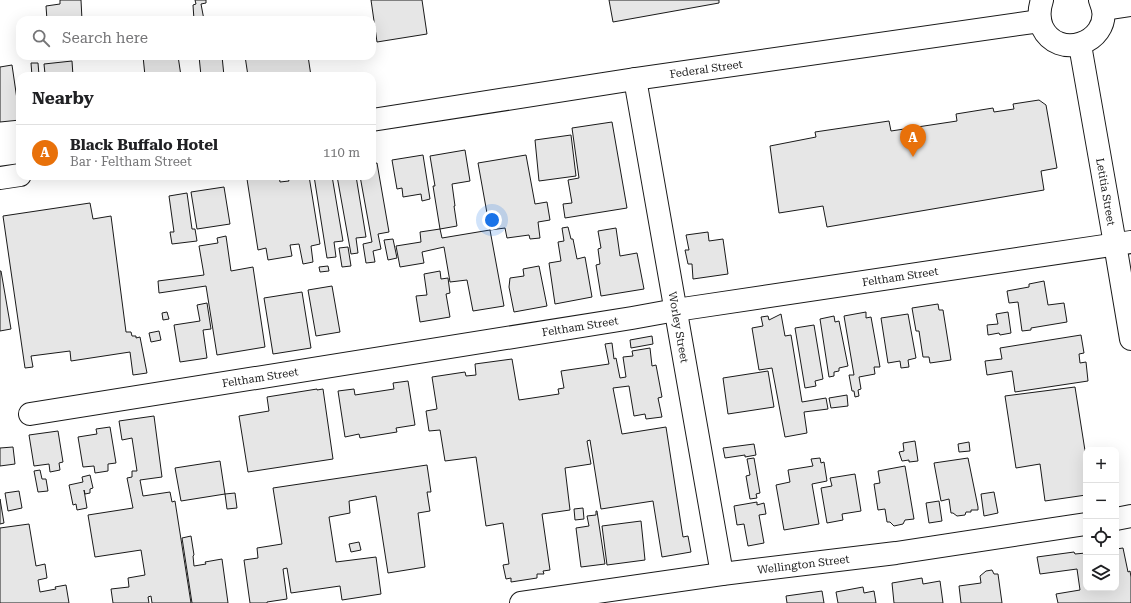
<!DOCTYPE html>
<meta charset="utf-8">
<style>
:root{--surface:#fff;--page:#f2f2f2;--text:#202124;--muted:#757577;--line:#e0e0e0;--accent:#1a73e8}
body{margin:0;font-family:"Roboto Serif",serif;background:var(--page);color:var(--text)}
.controls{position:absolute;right:12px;bottom:12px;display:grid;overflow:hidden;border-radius:8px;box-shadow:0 4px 16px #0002}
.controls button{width:36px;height:36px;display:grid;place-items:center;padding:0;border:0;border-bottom:1px solid var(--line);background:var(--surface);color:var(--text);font:20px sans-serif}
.you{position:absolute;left:492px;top:220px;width:14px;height:14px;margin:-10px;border:3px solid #fff;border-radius:50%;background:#1a73e8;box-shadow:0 0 0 6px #1a73e833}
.badge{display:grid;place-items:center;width:26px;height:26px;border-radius:50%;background:var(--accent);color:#fff;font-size:13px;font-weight:700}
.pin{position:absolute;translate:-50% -33px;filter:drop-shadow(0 1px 2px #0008)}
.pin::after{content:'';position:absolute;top:21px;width:14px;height:12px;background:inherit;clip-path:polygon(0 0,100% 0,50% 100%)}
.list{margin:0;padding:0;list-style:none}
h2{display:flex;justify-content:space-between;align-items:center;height:52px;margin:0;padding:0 16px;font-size:17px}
h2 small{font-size:13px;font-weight:400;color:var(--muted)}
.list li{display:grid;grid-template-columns:26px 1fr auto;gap:12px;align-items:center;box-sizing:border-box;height:56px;padding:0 16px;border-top:1px solid var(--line)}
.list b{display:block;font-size:15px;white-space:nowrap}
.list p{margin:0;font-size:13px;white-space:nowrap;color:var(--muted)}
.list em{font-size:13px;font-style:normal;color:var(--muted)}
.icon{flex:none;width:22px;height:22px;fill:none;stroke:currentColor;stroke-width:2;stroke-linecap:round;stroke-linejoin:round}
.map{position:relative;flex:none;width:1131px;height:603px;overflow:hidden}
.search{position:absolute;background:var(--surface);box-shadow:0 4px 16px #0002;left:16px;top:16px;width:360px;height:44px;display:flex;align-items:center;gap:10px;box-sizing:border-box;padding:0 14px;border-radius:12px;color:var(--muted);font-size:15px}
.panel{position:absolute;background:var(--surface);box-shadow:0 4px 16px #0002;left:16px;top:72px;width:360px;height:108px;border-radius:12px}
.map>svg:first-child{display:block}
.building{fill:#e6e6e6;stroke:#1a1a1a}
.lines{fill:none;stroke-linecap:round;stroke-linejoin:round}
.minor-casing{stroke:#1a1a1a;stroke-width:24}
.tertiary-casing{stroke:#1a1a1a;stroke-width:24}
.minor{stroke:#fff;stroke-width:22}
.tertiary{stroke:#fff;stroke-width:22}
.labels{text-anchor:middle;stroke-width:3;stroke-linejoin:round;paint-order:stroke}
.street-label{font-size:11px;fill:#1a1a1a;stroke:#fff}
</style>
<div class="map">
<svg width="1131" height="603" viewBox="0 0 1131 603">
<rect width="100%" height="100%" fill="#fff"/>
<path class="building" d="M 60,0 L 81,0 L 82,20 L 47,20 L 46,6 L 60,4 Z
M 195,0 L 206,0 L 206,3 L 201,4 L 204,20 L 194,20 L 193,5 L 196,4 Z
M 371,0 L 422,0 L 427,34 L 377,42 Z
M 609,0 L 719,0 L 719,3 L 613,22 Z
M 173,18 L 173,20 L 155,20 Z
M 143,56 L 178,56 L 181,76 L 145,76 Z
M 199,56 L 222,56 L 224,76 L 201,76 Z
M 245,56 L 308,56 L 311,76 L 248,76 Z
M 72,61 L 73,76 L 32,76 L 31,63 L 38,63 L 39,75 L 45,74 L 44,64 Z
M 12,65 L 20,120 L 0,122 L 0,67 Z
M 1039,100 L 1046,105 L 1057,168 L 1041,171 L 1044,190 L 827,227 L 823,206 L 779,213 L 770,146 L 816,137 L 815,132 L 889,121 L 891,131 L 957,121 L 956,114 L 993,108 L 994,112 L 1014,109 L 1013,104 Z
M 612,122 L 627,208 L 565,218 L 563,204 L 572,203 L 568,180 L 579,178 L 572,128 Z
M 571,135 L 576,176 L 539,181 L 535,140 Z
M 465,150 L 470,181 L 452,184 L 455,206 L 454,206 L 457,226 L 440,229 L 433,186 L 435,186 L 430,156 Z
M 423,155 L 430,199 L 422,201 L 421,194 L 403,197 L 402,188 L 397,189 L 392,160 Z
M 526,155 L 535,204 L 547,202 L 550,220 L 538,222 L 540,238 L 530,239 L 529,235 L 507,238 L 505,228 L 490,230 L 478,163 Z
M 377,163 L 389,232 L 378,234 L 381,249 L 373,251 L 375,262 L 366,263 L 363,244 L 372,242 L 360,176 L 372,176 L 372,164 Z
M 264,176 L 279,176 L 280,182 L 289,181 L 288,178 L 297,176 L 309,176 L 320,244 L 311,246 L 313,262 L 303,264 L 299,244 L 290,245 L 292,256 L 268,260 L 266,248 L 258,250 L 247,179 Z
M 314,176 L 332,176 L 343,241 L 334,242 L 336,257 L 327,258 Z
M 337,176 L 356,176 L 366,237 L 356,238 L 358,253 L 351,254 Z
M 224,187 L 230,224 L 197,229 L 191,192 Z
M 187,193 L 192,229 L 195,229 L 197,241 L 172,244 L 170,232 L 174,232 L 169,196 Z
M 90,203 L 93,219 L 111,216 L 126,332 L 131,332 L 132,336 L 136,336 L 136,338 L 140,337 L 147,373 L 133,375 L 130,352 L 71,361 L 70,351 L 31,356 L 33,367 L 25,368 L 3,216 Z
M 568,227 L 571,239 L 573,239 L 577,259 L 585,257 L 592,297 L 555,304 L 549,263 L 561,261 L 558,242 L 564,241 L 562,228 Z
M 616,228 L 620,256 L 637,253 L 644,289 L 601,296 L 596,265 L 600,264 L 598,249 L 601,248 L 598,231 Z
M 440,229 L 442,238 L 490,230 L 504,306 L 473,311 L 467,280 L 450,282 L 444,247 L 422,252 L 424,263 L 400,267 L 396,246 L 421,242 L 420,232 Z
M 708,232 L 709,241 L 723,239 L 728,274 L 693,279 L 692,264 L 688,264 L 685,250 L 689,250 L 686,235 Z
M 226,236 L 231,271 L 253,267 L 265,347 L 217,355 L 206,286 L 159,293 L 158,281 L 204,275 L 199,246 L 218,243 L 217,238 Z
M 393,239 L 397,258 L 388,260 L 384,240 Z
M 348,247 L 351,266 L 342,267 L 339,248 Z
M 328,266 L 329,271 L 320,272 L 319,267 Z
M 539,266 L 547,306 L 514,312 L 509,287 L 510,278 L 524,276 L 523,269 Z
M 0,271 L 1,271 L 11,329 L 0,331 Z
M 440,271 L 441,279 L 448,278 L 450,293 L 446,294 L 450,317 L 420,322 L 416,296 L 427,295 L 424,274 Z
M 1044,281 L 1048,305 L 1064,303 L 1067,322 L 1031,328 L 1031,330 L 1022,331 L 1018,302 L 1009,303 L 1007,291 L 1029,287 L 1029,284 Z
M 332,286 L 340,332 L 316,336 L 308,290 Z
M 302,292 L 311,348 L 273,354 L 264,298 Z
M 207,303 L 211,329 L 203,330 L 207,358 L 180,362 L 174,325 L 200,321 L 197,305 Z
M 938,304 L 939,310 L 943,310 L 951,360 L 930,363 L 929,357 L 923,357 L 919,331 L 916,331 L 912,308 Z
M 167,312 L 169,319 L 163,320 L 162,313 Z
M 866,312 L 866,318 L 871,317 L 880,367 L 874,367 L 875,374 L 859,377 L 861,389 L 858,390 L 859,396 L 855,397 L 854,391 L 852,391 L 849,375 L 854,375 L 844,316 Z
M 1008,312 L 1011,333 L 1000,335 L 999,333 L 988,335 L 987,325 L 998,324 L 996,314 Z
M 781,314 L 785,336 L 791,335 L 802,402 L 826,398 L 828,409 L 804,412 L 807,433 L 785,437 L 772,368 L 759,370 L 752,328 L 763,326 L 761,317 L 768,316 L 769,320 Z
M 908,314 L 916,358 L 908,360 L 909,367 L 901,368 L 900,361 L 888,363 L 881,318 Z
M 834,316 L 835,322 L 839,321 L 848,366 L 839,368 L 839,371 L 834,372 L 834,376 L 829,377 L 820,319 Z
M 814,325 L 823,379 L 815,381 L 816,386 L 805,388 L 795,328 Z
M 159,331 L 161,340 L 151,342 L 149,333 Z
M 1081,335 L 1084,353 L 1079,354 L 1080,363 L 1086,362 L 1088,381 L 1015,392 L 1012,371 L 987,375 L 985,361 L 1002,359 L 1000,348 Z
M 652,336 L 653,344 L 631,348 L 630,340 Z
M 612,343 L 614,359 L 616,358 L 620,378 L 626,377 L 623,357 L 633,356 L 632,351 L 650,348 L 652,366 L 656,365 L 662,397 L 658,398 L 662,417 L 646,419 L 645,414 L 634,416 L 629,386 L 613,388 L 622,434 L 666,427 L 683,537 L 688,536 L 691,552 L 662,557 L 653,501 L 601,509 L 590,440 L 587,441 L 591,464 L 565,468 L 570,510 L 542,514 L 550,570 L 543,571 L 544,574 L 537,574 L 537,578 L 511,582 L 511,578 L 506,579 L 503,565 L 509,564 L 503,523 L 486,526 L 476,457 L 445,461 L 440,430 L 429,431 L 426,411 L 437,409 L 432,377 L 465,372 L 466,376 L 476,375 L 475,364 L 512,359 L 519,400 L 559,394 L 558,389 L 564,388 L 561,371 L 609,364 L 605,344 Z
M 768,371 L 774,407 L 728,414 L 723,378 Z
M 408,381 L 415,425 L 396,428 L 397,432 L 360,438 L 359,434 L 345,437 L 338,391 L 354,389 L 355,395 L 394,389 L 393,383 Z
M 1075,387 L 1086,457 L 1086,495 L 1045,501 L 1040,464 L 1016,468 L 1005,396 Z
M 317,389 L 317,390 L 323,389 L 333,459 L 248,472 L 239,416 L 269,411 L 267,397 Z
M 847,395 L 848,406 L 831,408 L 829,398 Z
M 154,416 L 162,477 L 140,480 L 143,496 L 170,492 L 172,502 L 175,501 L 191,603 L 152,603 L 151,596 L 148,597 L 149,603 L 113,603 L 111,589 L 129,587 L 128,578 L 145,575 L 141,550 L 95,557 L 88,515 L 133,508 L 127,478 L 132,477 L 132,471 L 137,471 L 132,438 L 122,440 L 119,421 Z
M 110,427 L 116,463 L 108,464 L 108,471 L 95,473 L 94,466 L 83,467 L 78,437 L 97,434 L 96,429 Z
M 58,431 L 63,462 L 59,463 L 60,470 L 50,472 L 49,464 L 34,466 L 29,435 Z
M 915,441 L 918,461 L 909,462 L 909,460 L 902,461 L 899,452 L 904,451 L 903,443 Z
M 969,442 L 970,451 L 959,452 L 958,444 Z
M 754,444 L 756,455 L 745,457 L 745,455 L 725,458 L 723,448 Z
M 13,447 L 15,464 L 0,466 L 0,448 Z
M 754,458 L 760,493 L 756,494 L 757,498 L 750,499 L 746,476 L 750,475 L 747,459 Z
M 820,458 L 821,463 L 824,462 L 827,481 L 812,484 L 819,524 L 784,530 L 776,485 L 790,482 L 788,470 L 813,466 L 811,459 Z
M 968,458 L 978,507 L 978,510 L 971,510 L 971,512 L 966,512 L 965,515 L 957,516 L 953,513 L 951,513 L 949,499 L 941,501 L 934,463 Z
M 220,461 L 225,494 L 181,501 L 175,468 Z
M 427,465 L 431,492 L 427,492 L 430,511 L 418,513 L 425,567 L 388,573 L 376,496 L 349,501 L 350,513 L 329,517 L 336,562 L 376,557 L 381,594 L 342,600 L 340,586 L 291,593 L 287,568 L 283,569 L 287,599 L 267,602 L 267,603 L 250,603 L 244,560 L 258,558 L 257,548 L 282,544 L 273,488 Z
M 905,466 L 914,519 L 905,520 L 903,524 L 894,526 L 890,522 L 887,522 L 885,509 L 878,510 L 874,484 L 880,483 L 878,471 Z
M 40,470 L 42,479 L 46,479 L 48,491 L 38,492 L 34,471 Z
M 855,474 L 861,511 L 842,514 L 843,520 L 827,523 L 821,488 L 832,486 L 830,478 Z
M 90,475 L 93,488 L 90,489 L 90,493 L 85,494 L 84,490 L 87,508 L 77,510 L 76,504 L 73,505 L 69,485 L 83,482 L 82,477 Z
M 19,491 L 22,508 L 8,511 L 5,493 Z
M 994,492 L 998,513 L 984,516 L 981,494 Z
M 235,493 L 237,508 L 227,509 L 225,494 Z
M 0,499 L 4,523 L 0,524 Z
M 939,501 L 942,521 L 929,523 L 926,503 Z
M 757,502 L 757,505 L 764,503 L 766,514 L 759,515 L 764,543 L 748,546 L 744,524 L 737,525 L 734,506 Z
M 583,508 L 584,519 L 575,520 L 574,509 Z
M 596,511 L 597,511 L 605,564 L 581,567 L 576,528 L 589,526 L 587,516 L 596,515 Z
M 641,521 L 645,560 L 607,565 L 602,526 Z
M 29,524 L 36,566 L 45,564 L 47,578 L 38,580 L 40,592 L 56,589 L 55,587 L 66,585 L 69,603 L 0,603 L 0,528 Z
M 191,536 L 194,555 L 193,556 L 194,566 L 206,564 L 205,562 L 222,559 L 228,603 L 192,603 L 182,538 Z
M 359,542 L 361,550 L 351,552 L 349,544 Z
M 1123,548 L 1128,572 L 1130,571 L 1131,577 L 1131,603 L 1058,603 L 1056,594 L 1080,590 L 1077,569 L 1040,574 L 1037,557 L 1074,552 L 1075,554 L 1086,553 L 1086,588 L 1116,588 L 1116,549 Z
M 992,570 L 994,574 L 998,574 L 1002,603 L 961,603 L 959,586 L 981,583 L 980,576 L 986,571 Z
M 922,578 L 923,584 L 940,581 L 943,603 L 894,603 L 892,583 Z
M 863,587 L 864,593 L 874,591 L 876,603 L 838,603 L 836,592 Z
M 822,591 L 824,603 L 787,603 L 786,596 Z"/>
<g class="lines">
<g class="minor-casing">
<g id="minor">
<path id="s1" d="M 635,79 L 722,574"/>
<path id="s2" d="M 30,414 L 632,318 L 676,310 L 1131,242"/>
<path d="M 1116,519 L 1131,516"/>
<path id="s3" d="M 521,603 L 722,574 L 896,553 L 1086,524"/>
</g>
</g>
<g class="tertiary-casing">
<g id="tertiary">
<path d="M 1042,0 C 1039,9 1038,17 1042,27 C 1058,61 1109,43 1103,9 C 1102,6 1101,3 1100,0"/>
<path d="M 1103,9 L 1131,5"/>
<path id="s4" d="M 1080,45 L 1115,244 L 1131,339"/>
<path id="s5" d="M 372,120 L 635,79 L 1040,21"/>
<path d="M 0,178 L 20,175"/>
</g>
</g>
<use href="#minor" class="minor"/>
<use href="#tertiary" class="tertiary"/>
</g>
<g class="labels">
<g class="street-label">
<text dy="4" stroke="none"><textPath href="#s5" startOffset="338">Federal Street</textPath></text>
<text dy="4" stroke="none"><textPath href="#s4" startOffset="149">Letitia Street</textPath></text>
<text dy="4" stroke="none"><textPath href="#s2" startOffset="881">Feltham Street</textPath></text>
<text dy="4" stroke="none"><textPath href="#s2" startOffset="557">Feltham Street</textPath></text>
<text dy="4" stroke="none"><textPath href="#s1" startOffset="252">Worley Street</textPath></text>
<text dy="4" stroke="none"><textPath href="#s2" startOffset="233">Feltham Street</textPath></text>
<text dy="4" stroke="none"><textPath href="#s3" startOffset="285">Wellington Street</textPath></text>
</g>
</g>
</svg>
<div class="controls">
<button>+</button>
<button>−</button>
<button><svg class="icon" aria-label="locate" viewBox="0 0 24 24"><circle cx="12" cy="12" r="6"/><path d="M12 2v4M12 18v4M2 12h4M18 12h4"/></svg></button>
<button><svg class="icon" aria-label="layers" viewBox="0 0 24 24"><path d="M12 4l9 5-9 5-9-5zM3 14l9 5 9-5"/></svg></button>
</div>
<div class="you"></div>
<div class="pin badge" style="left:913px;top:157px;background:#e8710a">A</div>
<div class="search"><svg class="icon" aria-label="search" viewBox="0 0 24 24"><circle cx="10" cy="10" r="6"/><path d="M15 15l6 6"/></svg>Search here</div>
<section class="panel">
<h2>Nearby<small></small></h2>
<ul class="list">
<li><span class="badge" style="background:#e8710a">A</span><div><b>Black Buffalo Hotel</b><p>Bar · Feltham Street</p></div><em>110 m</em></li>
</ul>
</section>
</div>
